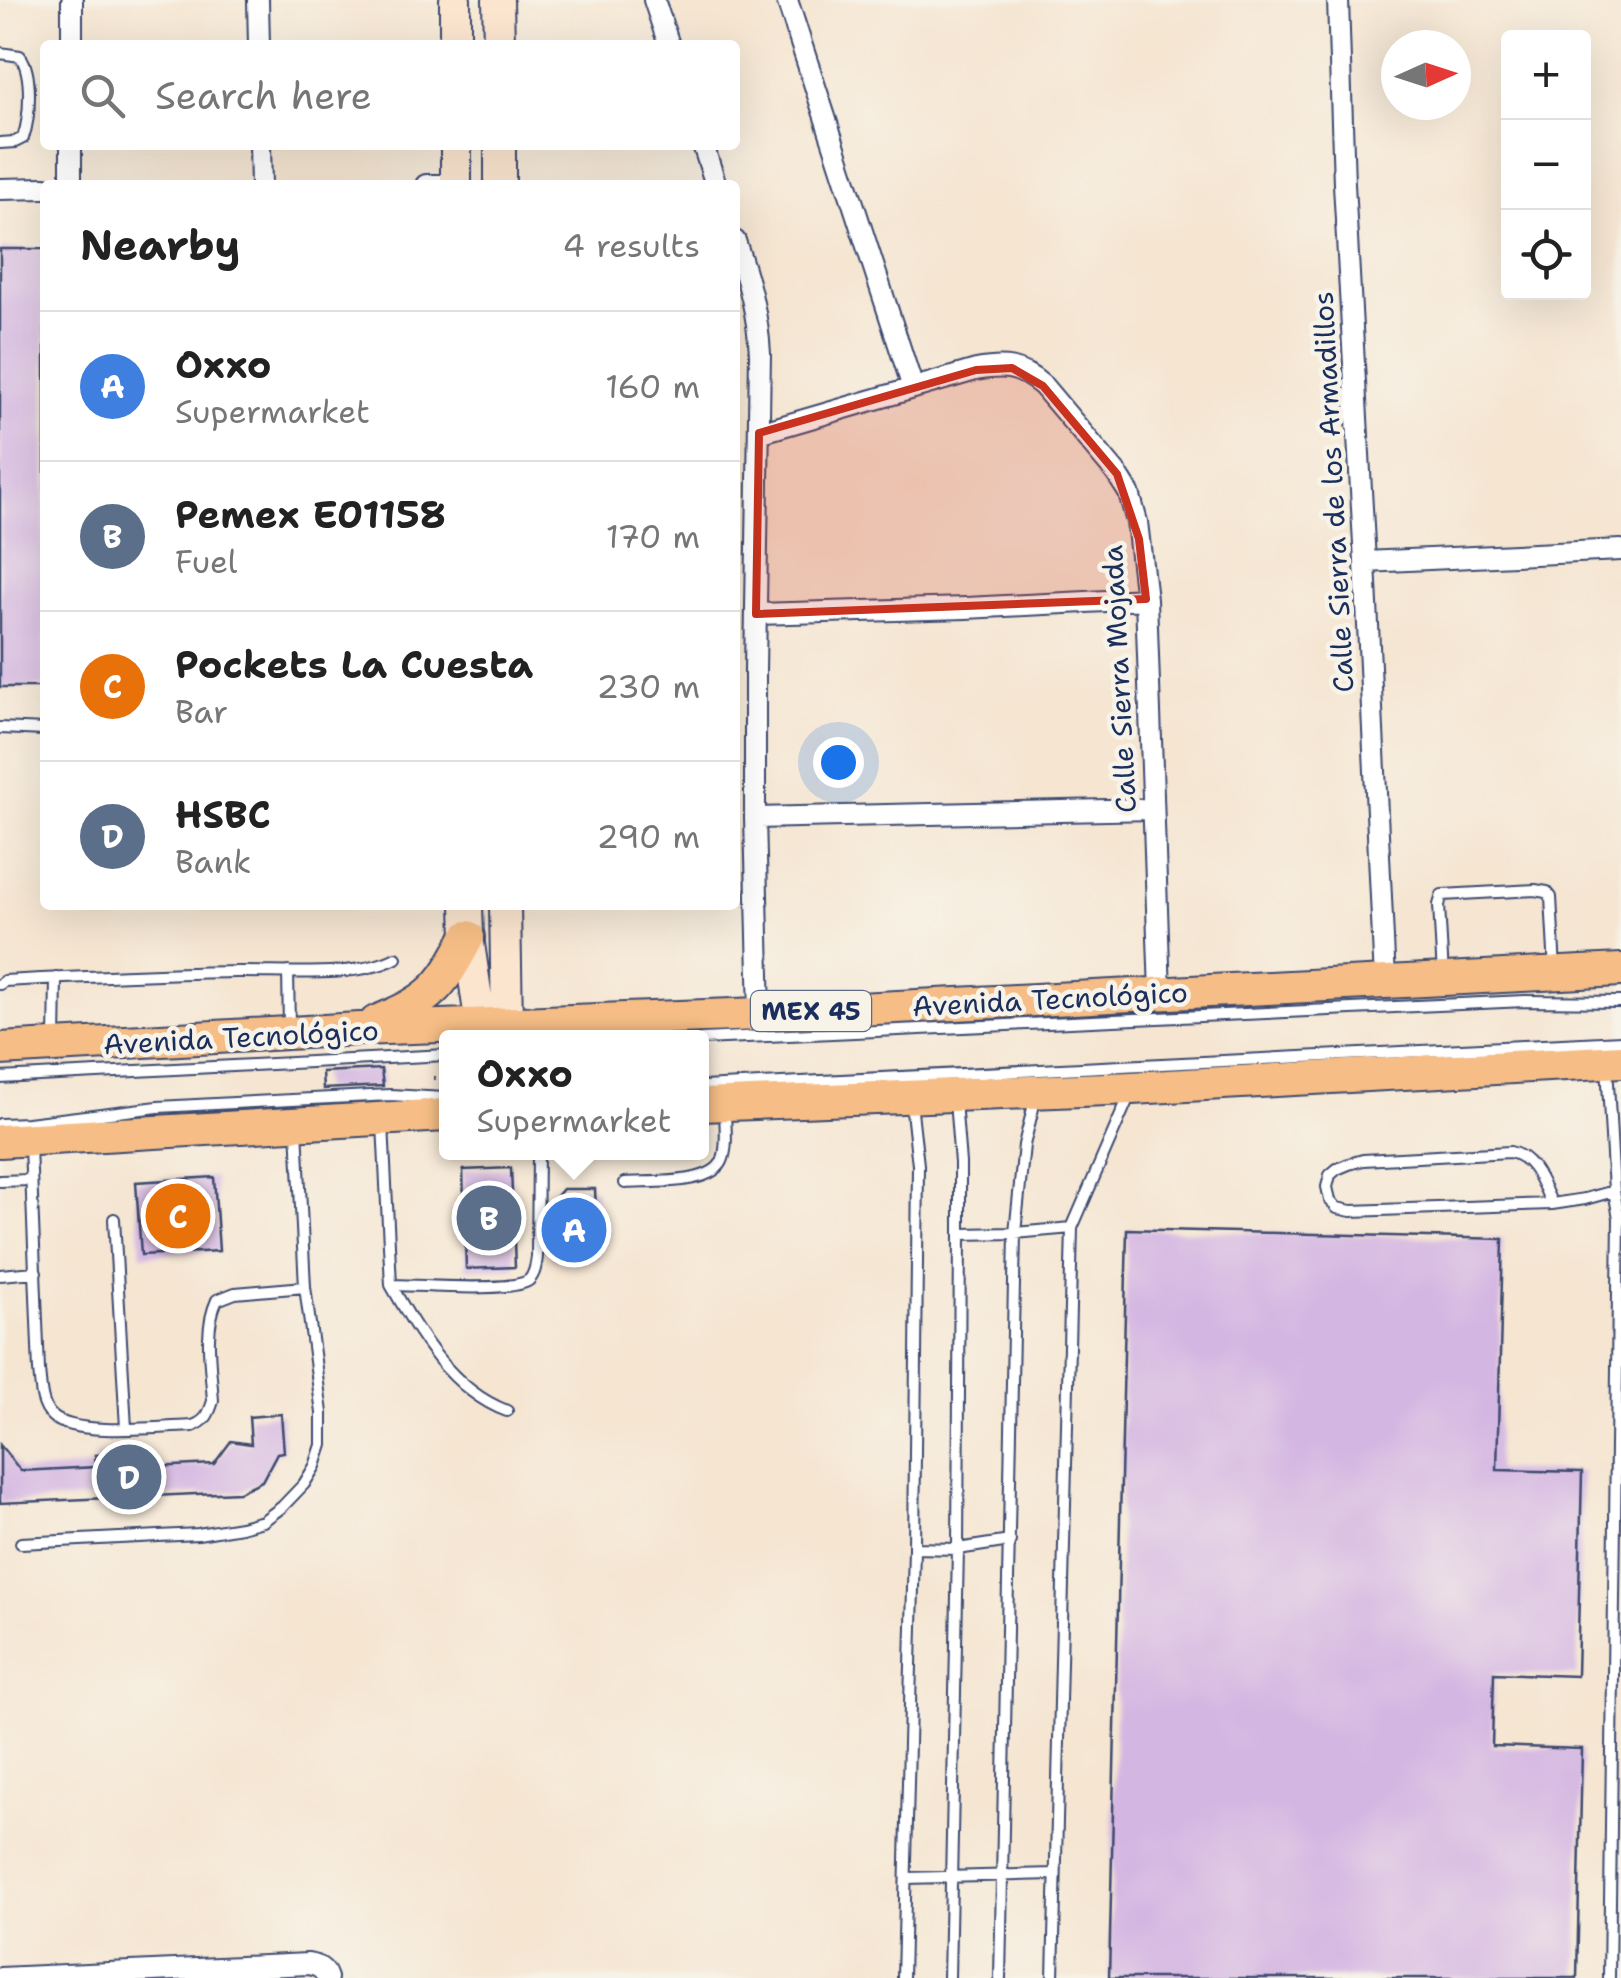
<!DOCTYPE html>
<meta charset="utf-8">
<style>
:root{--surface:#fff;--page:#f2f2f2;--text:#222;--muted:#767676;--line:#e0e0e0;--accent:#b45309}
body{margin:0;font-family:"Shantell Sans",sans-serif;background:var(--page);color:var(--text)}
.controls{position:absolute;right:30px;top:30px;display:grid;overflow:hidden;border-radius:10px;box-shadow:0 10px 40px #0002}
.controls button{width:90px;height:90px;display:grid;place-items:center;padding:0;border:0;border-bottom:2px solid var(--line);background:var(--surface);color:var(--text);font:50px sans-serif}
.compass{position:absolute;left:1381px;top:30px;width:90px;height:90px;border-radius:50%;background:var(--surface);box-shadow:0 10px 40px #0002;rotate:87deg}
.you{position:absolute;left:838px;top:762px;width:35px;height:35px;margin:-25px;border:8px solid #fff;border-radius:50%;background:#1a73e8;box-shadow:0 0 0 15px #1a73e833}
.badge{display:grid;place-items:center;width:65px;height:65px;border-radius:50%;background:var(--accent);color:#fff;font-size:32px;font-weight:700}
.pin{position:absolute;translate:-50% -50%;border:5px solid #fff;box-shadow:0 2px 10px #0006}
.popup{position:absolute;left:439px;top:1030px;width:270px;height:130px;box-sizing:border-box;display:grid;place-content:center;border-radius:10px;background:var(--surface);filter:drop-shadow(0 2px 8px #0005);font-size:32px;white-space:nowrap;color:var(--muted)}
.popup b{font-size:38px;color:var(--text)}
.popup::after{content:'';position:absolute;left:50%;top:100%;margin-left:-20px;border:20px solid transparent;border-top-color:var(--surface)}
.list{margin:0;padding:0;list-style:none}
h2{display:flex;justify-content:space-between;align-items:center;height:130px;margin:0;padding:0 40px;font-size:42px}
h2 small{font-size:32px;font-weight:400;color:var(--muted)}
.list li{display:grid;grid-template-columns:65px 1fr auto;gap:30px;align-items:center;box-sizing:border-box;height:150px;padding:0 40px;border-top:2px solid var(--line)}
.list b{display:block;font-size:38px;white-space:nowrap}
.list p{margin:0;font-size:32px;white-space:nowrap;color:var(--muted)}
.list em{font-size:32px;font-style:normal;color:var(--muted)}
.icon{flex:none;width:55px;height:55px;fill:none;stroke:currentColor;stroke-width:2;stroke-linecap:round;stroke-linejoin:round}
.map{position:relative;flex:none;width:1621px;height:1978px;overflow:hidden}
.search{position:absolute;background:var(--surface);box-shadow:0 10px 40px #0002;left:40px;top:40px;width:700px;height:110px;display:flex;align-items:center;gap:25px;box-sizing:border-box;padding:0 35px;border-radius:10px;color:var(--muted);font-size:38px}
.panel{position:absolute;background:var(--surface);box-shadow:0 10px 40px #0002;left:40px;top:180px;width:700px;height:730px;border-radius:10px}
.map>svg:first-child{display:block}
.building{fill:#d4b6e2}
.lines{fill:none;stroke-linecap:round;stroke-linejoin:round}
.lane-casing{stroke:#3c4a6f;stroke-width:14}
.street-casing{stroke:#3c4a6f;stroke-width:24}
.secondary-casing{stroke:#3c4a6f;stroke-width:34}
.primary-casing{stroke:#3c4a6f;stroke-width:36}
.path{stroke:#3c4a6f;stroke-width:4;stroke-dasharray:2.5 8;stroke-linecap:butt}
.lane{stroke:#fff;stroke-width:10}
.street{stroke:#fff;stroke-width:20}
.secondary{stroke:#fbe5cf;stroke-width:30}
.primary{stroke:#f6be86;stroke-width:32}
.marked{fill:#c8321e;fill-opacity:0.2;stroke:#c8321e;stroke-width:8;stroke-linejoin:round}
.labels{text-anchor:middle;stroke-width:9;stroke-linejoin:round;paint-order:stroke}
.shield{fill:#f7f3e8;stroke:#5d6a87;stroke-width:2.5}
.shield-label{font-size:25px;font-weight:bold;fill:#1b2f5e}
.street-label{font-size:28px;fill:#1b2f5e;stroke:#f7f3e8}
</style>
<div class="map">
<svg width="1621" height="1978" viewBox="0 0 1621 1978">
<rect width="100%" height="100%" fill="#f7f3e8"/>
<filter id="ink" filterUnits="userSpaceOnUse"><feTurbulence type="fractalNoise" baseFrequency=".01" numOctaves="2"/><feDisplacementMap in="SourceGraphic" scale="20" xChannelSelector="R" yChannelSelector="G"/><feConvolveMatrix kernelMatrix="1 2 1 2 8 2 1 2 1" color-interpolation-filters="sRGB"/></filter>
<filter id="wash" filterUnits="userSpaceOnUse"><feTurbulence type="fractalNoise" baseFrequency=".0048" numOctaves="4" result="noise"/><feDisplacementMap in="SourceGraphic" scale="40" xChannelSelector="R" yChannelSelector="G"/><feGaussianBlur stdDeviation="2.25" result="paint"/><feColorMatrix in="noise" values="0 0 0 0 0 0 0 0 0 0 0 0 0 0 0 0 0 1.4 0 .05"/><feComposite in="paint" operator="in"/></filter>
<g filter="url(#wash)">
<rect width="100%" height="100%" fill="#f5e5d1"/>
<g id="blocks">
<path class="building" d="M 0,249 L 45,249 L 45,687 L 0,687 Z
M 381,1069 L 383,1086 L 323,1089 L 322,1072 Z
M 511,1168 L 515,1267 L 466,1269 L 463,1170 Z
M 214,1177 L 219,1251 L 141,1255 L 136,1182 Z
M 563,1189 L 595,1189 L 598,1257 L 552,1258 L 551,1203 Z
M 1127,1229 L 1503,1239 L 1497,1470 L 1582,1472 L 1577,1676 L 1494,1673 L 1492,1746 L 1582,1749 L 1577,1978 L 1109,1978 Z
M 281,1414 L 284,1452 L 277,1453 L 262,1481 L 239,1492 L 0,1503 L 0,1445 L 21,1471 L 96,1467 L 95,1455 L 133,1453 L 134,1468 L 214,1464 L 231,1441 L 251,1444 L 249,1417 Z"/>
</g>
</g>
<g filter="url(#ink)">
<use href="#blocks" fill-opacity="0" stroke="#3c4a6f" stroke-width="2.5"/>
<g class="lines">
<g class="lane-casing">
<path id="lane" d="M 0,53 L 20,56 C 33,73 30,118 23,138 L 15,142 L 0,143
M 0,728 L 45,730
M 288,972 L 289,1026
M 1443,976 L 1439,905 L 1442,895 L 1535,890 L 1547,892 L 1551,897 L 1555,971
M 0,984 L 4,981 C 81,977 158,973 236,972 C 281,971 356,979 396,958
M 702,1039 L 1525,1001 L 1621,1002
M 55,1042 L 56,978
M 1607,1065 L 1614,1191 L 1619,1218 L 1609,1978
M 0,1078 L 446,1055
M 702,1087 L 1621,1041
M 955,1101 L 960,1163 L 960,1234 L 1015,1233 L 1072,1228
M 0,1124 L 28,1123 L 158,1107 L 390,1095 L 446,1098
M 383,1124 L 391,1285 C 416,1285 513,1293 529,1280 C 535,1274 536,1265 537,1257 L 538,1152
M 30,1146 L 39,1371 C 41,1385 40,1405 52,1416 C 74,1437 162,1427 193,1426 C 206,1421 209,1414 213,1401 C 211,1368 203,1330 217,1300 L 235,1293 L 305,1287 L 297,1128
M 0,1181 L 31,1180
M 625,1183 C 650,1181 714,1186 723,1159 C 728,1144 725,1125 725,1110
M 1552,1204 C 1542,1184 1534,1157 1510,1152 L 1363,1160 L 1349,1164 L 1337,1169 L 1330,1175 L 1327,1187 L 1330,1200 L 1337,1208 L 1351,1211 L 1552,1204 L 1585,1199 L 1614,1191
M 114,1219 L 126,1428
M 0,1275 L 36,1272
M 391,1285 C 419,1334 451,1390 507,1411
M 21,1543 L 198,1534 L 241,1527 L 263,1521 L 282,1507 L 304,1484 L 315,1466 L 322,1445 L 322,1413 L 305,1287
M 914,1548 L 958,1549 L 1010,1541
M 907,1878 L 1054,1874
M 903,1978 L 914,1548 L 918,1165 L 911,1102
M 949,1978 L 958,1549 L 960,1234
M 1000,1978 L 1015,1233 L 1024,1145 L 1036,1096
M 1053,1978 L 1072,1228 L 1130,1094"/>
</g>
<g class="street-casing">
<path id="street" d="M 258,0 L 259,45
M 654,0 L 669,45
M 787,0 L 913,388
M 1338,0 L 1344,184 L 1365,562 L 1385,981
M 72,45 L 72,0
M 260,145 L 261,185
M 703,145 L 716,185
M 71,185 L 71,145
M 426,185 L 456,185
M 0,189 L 45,188
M 735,241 C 748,279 758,314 760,354 L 755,670 L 755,818 L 760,1014
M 759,433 L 976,370 C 1005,365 1020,366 1043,386 L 1117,474 L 1129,493 L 1137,522 L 1146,599 L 1160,993
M 1365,562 L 1621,550
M 756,614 L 966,608 L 1146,599
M 755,818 L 1153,809
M 0,1978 L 308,1964 C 318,1966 324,1968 327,1978"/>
</g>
<g class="secondary-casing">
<path id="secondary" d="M 455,0 L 455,45
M 498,0 L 499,45
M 456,145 L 456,185
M 500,145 L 500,185
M 467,905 L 468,937 L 481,1026
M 505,905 L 507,1024"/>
</g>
<g class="primary-casing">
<path id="primary" d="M 376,1022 C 431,999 440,990 468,937
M 0,1049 L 359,1029 L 760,1014 L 1621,970
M 702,1105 L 1132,1088 L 1621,1061
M 0,1141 L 446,1115"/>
</g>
<path class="path" d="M 433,1078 L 446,1078"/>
<use href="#lane" class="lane"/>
<use href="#street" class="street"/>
<use href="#secondary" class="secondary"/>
<use href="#primary" class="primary"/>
</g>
</g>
<path class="marked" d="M 1012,368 L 1043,386 L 1117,474 L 1139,539 L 1146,599 L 756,614 L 759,433 L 976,370 Z"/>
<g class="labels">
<rect class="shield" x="751" y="991" width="120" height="40" rx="8"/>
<g class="shield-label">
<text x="811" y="1020">MEX 45</text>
</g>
<g class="street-label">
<text transform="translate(1333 492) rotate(-93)" y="10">Calle Sierra de los Armadillos</text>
<text transform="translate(1119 679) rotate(-93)" y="10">Calle Sierra Mojada</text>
<text transform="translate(1050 999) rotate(-3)" y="10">Avenida Tecnológico</text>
<text transform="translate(241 1037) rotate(-3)" y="10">Avenida Tecnológico</text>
</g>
</g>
</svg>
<div class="controls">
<button>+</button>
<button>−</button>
<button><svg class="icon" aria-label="locate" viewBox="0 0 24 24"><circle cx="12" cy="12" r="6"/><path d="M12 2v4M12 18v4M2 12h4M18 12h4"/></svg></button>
</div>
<svg class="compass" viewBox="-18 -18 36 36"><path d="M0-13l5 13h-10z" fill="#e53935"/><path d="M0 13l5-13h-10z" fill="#767676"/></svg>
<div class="you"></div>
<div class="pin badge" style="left:574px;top:1230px;background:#3f7fe0">A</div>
<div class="popup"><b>Oxxo</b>Supermarket</div>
<div class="pin badge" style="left:489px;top:1218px;background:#5c6f8a">B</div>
<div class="pin badge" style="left:178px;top:1216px;background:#e8710a">C</div>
<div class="pin badge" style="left:129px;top:1477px;background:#5c6f8a">D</div>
<div class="search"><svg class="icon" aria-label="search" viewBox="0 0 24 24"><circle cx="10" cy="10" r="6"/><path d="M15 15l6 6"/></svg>Search here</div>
<section class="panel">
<h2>Nearby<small>4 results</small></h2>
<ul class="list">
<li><span class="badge" style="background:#3f7fe0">A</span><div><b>Oxxo</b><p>Supermarket</p></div><em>160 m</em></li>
<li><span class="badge" style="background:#5c6f8a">B</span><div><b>Pemex E01158</b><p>Fuel</p></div><em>170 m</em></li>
<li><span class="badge" style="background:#e8710a">C</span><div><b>Pockets La Cuesta</b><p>Bar</p></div><em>230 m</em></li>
<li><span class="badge" style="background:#5c6f8a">D</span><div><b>HSBC</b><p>Bank</p></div><em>290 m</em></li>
</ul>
</section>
</div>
